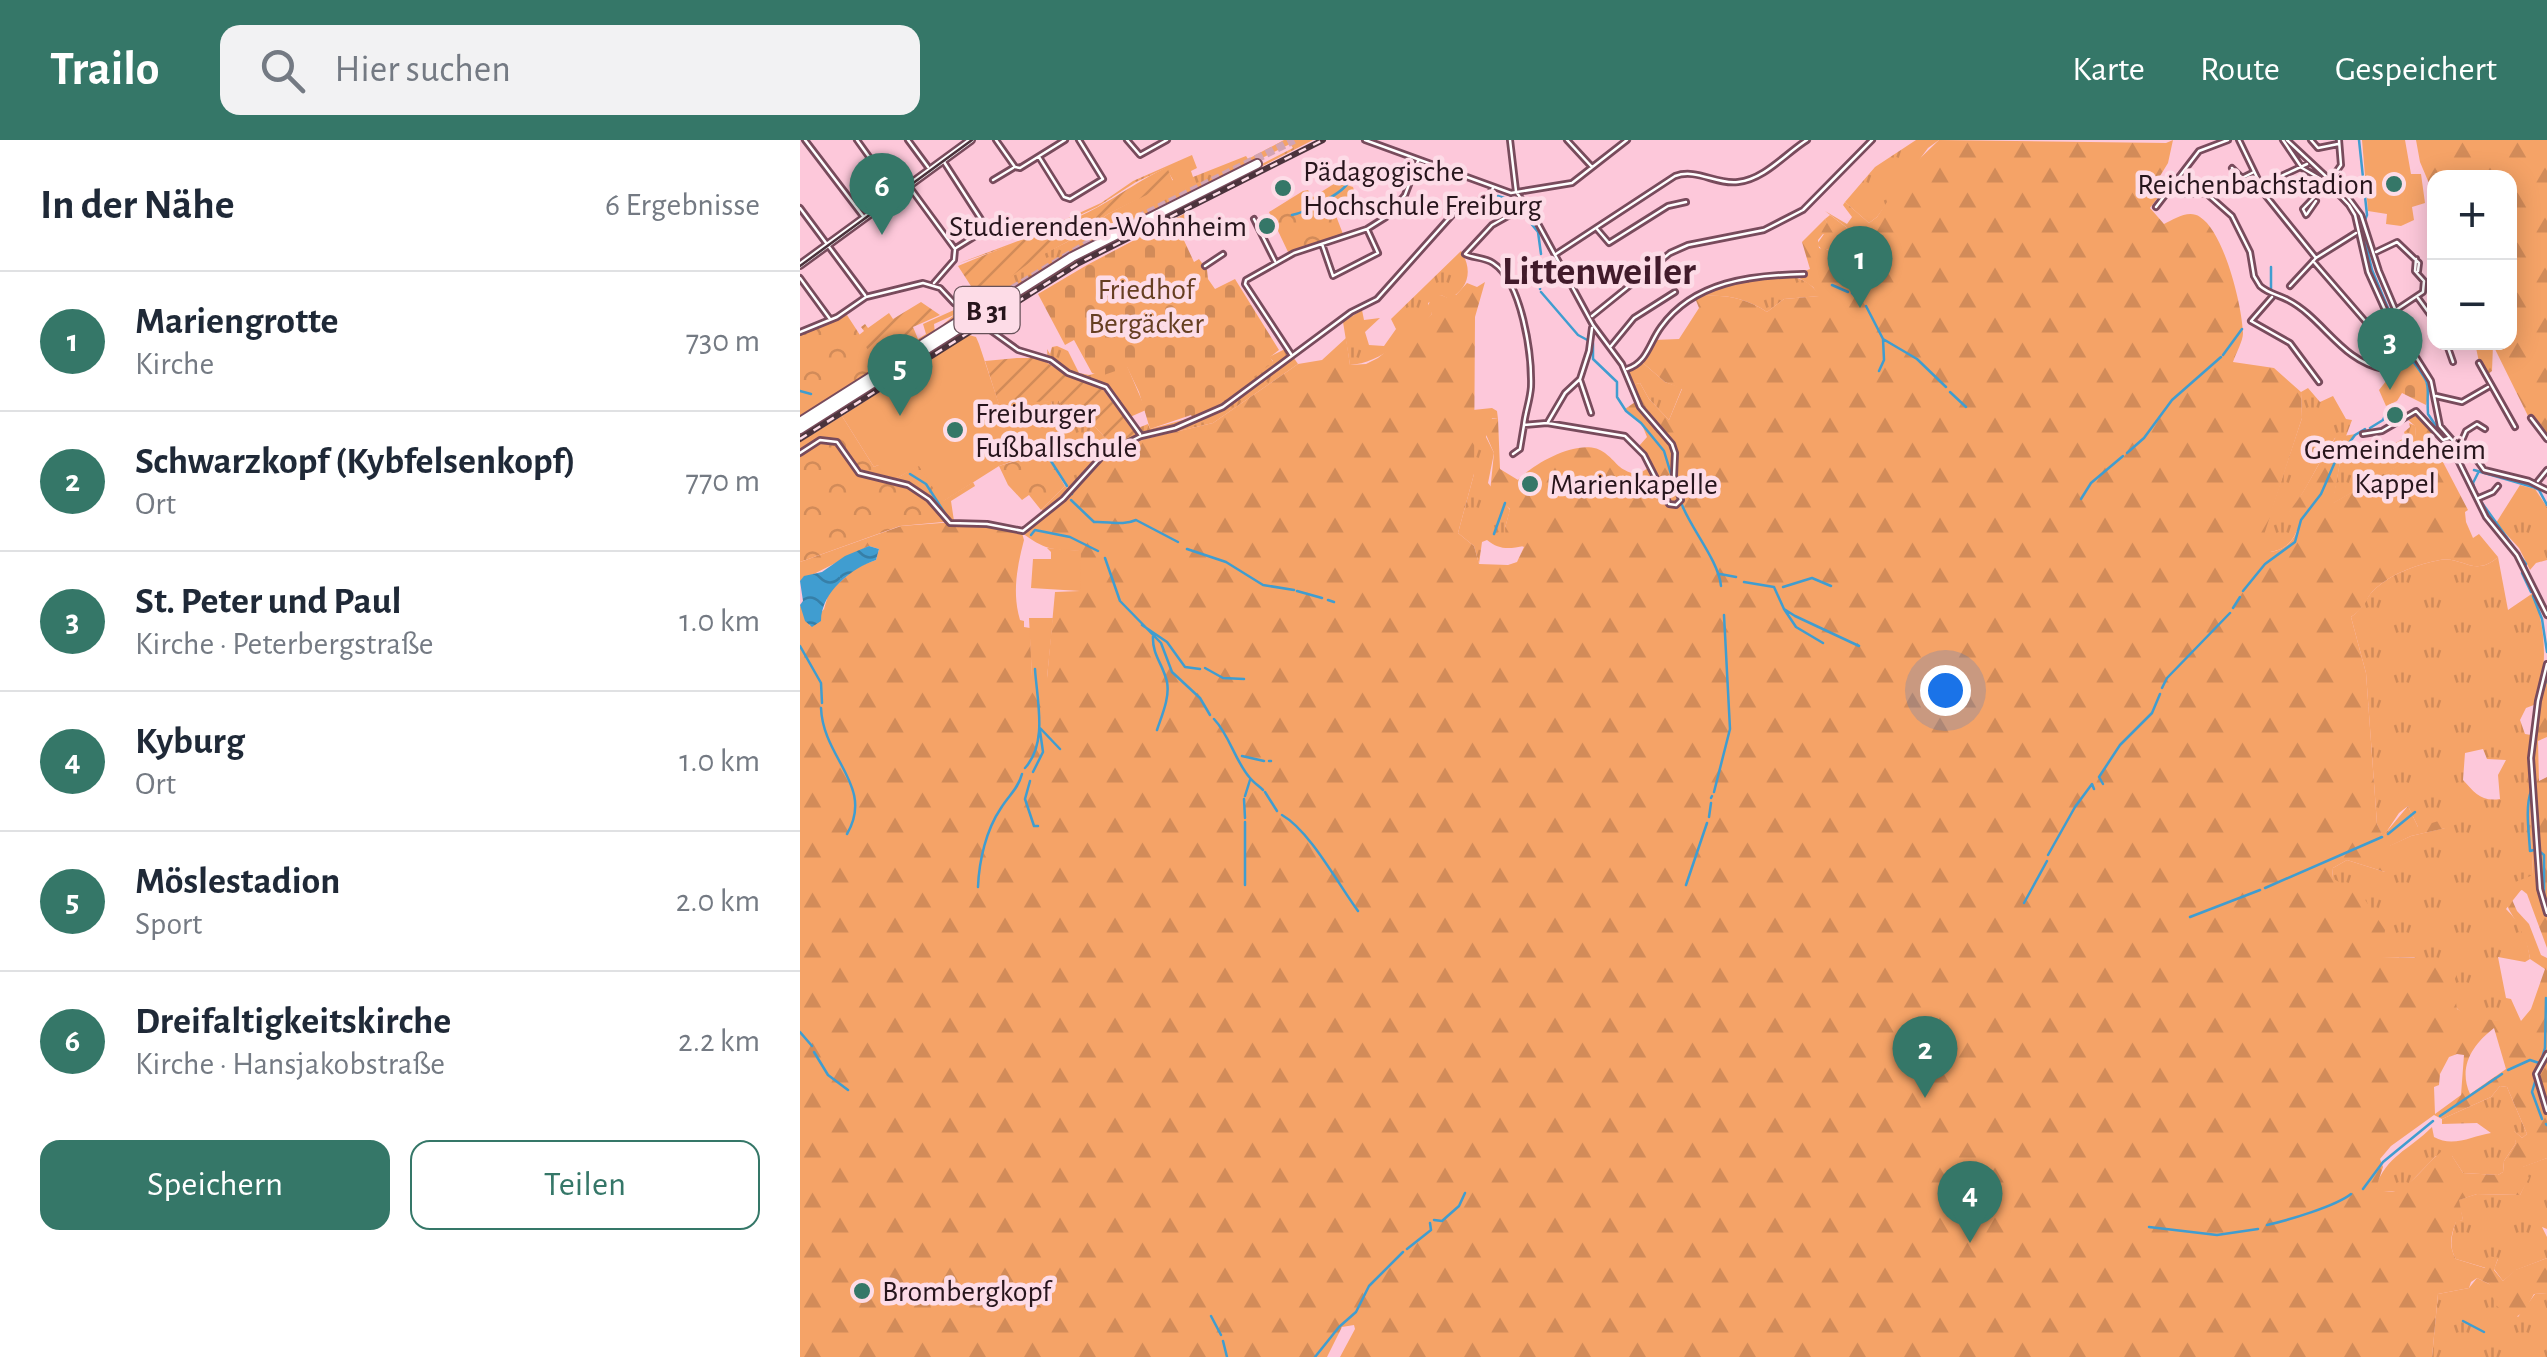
<!DOCTYPE html>
<html lang="de">
<meta charset="utf-8">
<style>
:root{--surface:#fff;--page:#f2f2f3;--text:#1f2937;--muted:#747a83;--line:#e0e1e3;--accent:#357768}
body{margin:0;font-family:"Alegreya Sans",sans-serif;background:var(--page);color:var(--text)}
.controls{position:absolute;right:30px;top:30px;display:grid;overflow:hidden;border-radius:20px;box-shadow:0 5px 25px #0003}
.controls button{width:90px;height:90px;display:grid;place-items:center;padding:0;border:0;border-bottom:2px solid var(--line);background:var(--surface);color:var(--text);font:50px sans-serif}
.you{position:absolute;left:1145px;top:550px;width:35px;height:35px;margin:-25px;border:8px solid #fff;border-radius:50%;background:#1a73e8;box-shadow:0 0 0 15px #1a73e833}
.badge{display:grid;place-items:center;width:65px;height:65px;border-radius:50%;background:var(--accent);color:#fff;font-size:32px;font-weight:700}
.pin{position:absolute;translate:-50% -82px;filter:drop-shadow(0 2px 5px #0008)}
.pin::after{content:'';position:absolute;top:52px;width:35px;height:30px;background:inherit;clip-path:polygon(0 0,100% 0,50% 100%)}
.list{margin:0;padding:0;list-style:none}
h2{display:flex;justify-content:space-between;align-items:center;height:130px;margin:0;padding:0 40px;font-size:42px}
h2 small{font-size:32px;font-weight:400;color:var(--muted)}
.list li{display:grid;grid-template-columns:65px 1fr auto;gap:30px;align-items:center;box-sizing:border-box;height:140px;padding:0 40px;border-top:2px solid var(--line)}
.list b{display:block;font-size:38px;white-space:nowrap}
.list p{margin:0;font-size:32px;white-space:nowrap;color:var(--muted)}
.list em{font-size:32px;font-style:normal;color:var(--muted)}
.actions{display:flex;gap:20px;padding:30px 40px}
.actions a{flex:1;padding:22px 0;border:2px solid var(--accent);border-radius:20px;text-align:center;font-size:35px;color:var(--accent)}
.actions .main{background:var(--accent);color:#fff}
.icon{flex:none;width:55px;height:55px;fill:none;stroke:currentColor;stroke-width:2;stroke-linecap:round;stroke-linejoin:round}
.map{position:relative;flex:none;width:1747px;height:1217px;overflow:hidden}
header{display:flex;align-items:center;gap:60px;box-sizing:border-box;height:140px;padding:0 50px;background:var(--accent);color:#fff}
header strong{font-size:48px}
nav{display:flex;gap:55px;margin-inline-start:auto;font-size:35px}
.search{width:700px;height:90px;background:var(--page);display:flex;align-items:center;gap:25px;box-sizing:border-box;padding:0 35px;border-radius:20px;color:var(--muted);font-size:38px}
main{display:flex}
aside{flex:1;background:var(--surface)}
.map>svg:first-child{display:block}
.grass{fill:url(#grass-tufts);fill-rule:evenodd}
.forest{fill:url(#forest-firs);fill-rule:evenodd}
.cemetery{fill:url(#cemetery-stones)}
.park{fill:url(#park-crowns)}
.garden{fill:url(#garden-furrows)}
.pitch{fill:#f5a367}
.water{fill:url(#water-waves)}
.lines{fill:none;stroke-linecap:round;stroke-linejoin:round}
.stream{stroke:#409dd0;stroke-width:2.5}
.trunk-tunnel{stroke:#d2a4b4;stroke-width:8;stroke-dasharray:8 4;stroke-linecap:butt}
.pedestrian-casing{stroke:#784b5c;stroke-width:8}
.minor-casing{stroke:#784b5c;stroke-width:8}
.tertiary-casing{stroke:#784b5c;stroke-width:10}
.trunk-casing{stroke:#784b5c;stroke-width:12}
.pedestrian{stroke:#fff;stroke-width:2.5}
.minor{stroke:#fff;stroke-width:2.5}
.tertiary{stroke:#fff;stroke-width:5}
.trunk{stroke:#fff;stroke-width:8}
.tram{stroke:#4b333c;stroke-width:2.5}
.rail-casing{stroke:#4b333c;stroke-width:6}
.rail{stroke:#fddce7;stroke-width:2.5;stroke-dasharray:8;stroke-linecap:butt}
.poi-dot{fill:#357768;stroke:#fddce7;stroke-width:4}
.labels{text-anchor:middle;stroke-width:9;stroke-linejoin:round;paint-order:stroke}
.shield{fill:#fddce7;stroke:#675159;stroke-width:2.5}
.shield-label{font-size:28px;font-weight:bold;fill:#27151c}
.poi-label{font-size:30px;fill:#27151c;stroke:#fddce7;text-anchor:start}
.park-label{font-size:30px;fill:#663f22;stroke:#fddce7}
.district-label{font-size:40px;font-weight:bold;fill:#421b2b;stroke:#fddce7}
</style>
<header>
<strong>Trailo</strong>
<div class="search"><svg class="icon" aria-label="search" viewBox="0 0 24 24"><circle cx="10" cy="10" r="6"/><path d="M15 15l6 6"/></svg>Hier suchen</div>
<nav><a>Karte</a><a>Route</a><a>Gespeichert</a></nav>
</header>
<main>
<aside>
<h2>In der Nähe<small>6 Ergebnisse</small></h2>
<ul class="list">
<li><span class="badge">1</span><div><b>Mariengrotte</b><p>Kirche</p></div><em>730 m</em></li>
<li><span class="badge">2</span><div><b>Schwarzkopf (Kybfelsenkopf)</b><p>Ort</p></div><em>770 m</em></li>
<li><span class="badge">3</span><div><b>St. Peter und Paul</b><p>Kirche · Peterbergstraße</p></div><em>1.0 km</em></li>
<li><span class="badge">4</span><div><b>Kyburg</b><p>Ort</p></div><em>1.0 km</em></li>
<li><span class="badge">5</span><div><b>Möslestadion</b><p>Sport</p></div><em>2.0 km</em></li>
<li><span class="badge">6</span><div><b>Dreifaltigkeitskirche</b><p>Kirche · Hansjakobstraße</p></div><em>2.2 km</em></li>
</ul>
<div class="actions"><a class="main">Speichern</a><a>Teilen</a></div>
</aside>
<div class="map">
<svg width="1747" height="1217" viewBox="0 0 1747 1217">
<defs>
<pattern id="grass-tufts" width="24" height="20" patternUnits="userSpaceOnUse" patternTransform="scale(2.5)"><rect width="24" height="20" fill="#f5a367"/><path d="M3 7l-1-3M5 7V3M7 7l1-3M15 17l-1-3M17 17v-4M19 17l1-3" fill="none" stroke="#d28b59"/></pattern>
<pattern id="forest-firs" width="22" height="20" patternUnits="userSpaceOnUse" patternTransform="scale(2.5)"><rect width="22" height="20" fill="#f5a367"/><path d="M5 1l3.5 6h-7zM16 11l3.5 6h-7z" fill="#d28b59"/></pattern>
<pattern id="cemetery-stones" width="16" height="16" patternUnits="userSpaceOnUse" patternTransform="scale(2.5)"><rect width="16" height="16" fill="#f5a367"/><path d="M2 7V4a2 2 0 0 1 4 0v3zM10 15v-3a2 2 0 0 1 4 0v3z" fill="#d28b59"/></pattern>
<pattern id="park-crowns" width="20" height="18" patternUnits="userSpaceOnUse" patternTransform="scale(2.5)"><rect width="20" height="18" fill="#f5a367"/><path d="M2 6a3 3 0 1 1 6 0M12 15a3 3 0 1 1 6 0" fill="none" stroke="#d28b59"/></pattern>
<pattern id="garden-furrows" width="10" height="10" patternUnits="userSpaceOnUse" patternTransform="scale(2.5)"><rect width="10" height="10" fill="#f5a367"/><path d="M-1 1l2-2M0 10L10 0M9 11l2-2" fill="none" stroke="#d28b59"/></pattern>
<pattern id="water-waves" width="16" height="10" patternUnits="userSpaceOnUse" patternTransform="scale(2.5)"><rect width="16" height="10" fill="#409dd0"/><path d="M0 5q4-4 8 0t8 0" fill="none" stroke="#367fa8"/></pattern>
</defs>
<rect width="100%" height="100%" fill="#fdc8da"/>
<path class="grass" d="M 484,0 L 513,0 L 279,121 L 0,297 L 0,292 L 258,128 L 493,8 L 490,4 L 280,110 L 163,182 L 159,178 L 162,173 L 139,188 L 154,175 L 134,184 L 135,193 L 84,226 L 77,225 L 126,194 L 123,184 L 154,170 L 158,173 L 181,162 L 194,146 L 233,119 L 267,102 L 308,74 L 373,40 L 366,28 L 336,42 L 297,67 L 227,100 L 157,124 L 218,101 L 301,63 L 333,41 L 392,15 L 397,28 L 391,31 L 393,37 L 446,16 L 448,19 Z
M 1116,0 L 1139,0 L 1128,8 L 1077,77 L 1069,83 L 1045,62 L 1075,27 Z
M 1030,75 L 1058,96 L 1058,133 L 1048,141 L 1036,139 C 1027,124 1036,117 1043,104 L 1023,111 L 1017,104 L 1024,94 L 1031,96 L 1032,93 L 1025,79 Z
M 661,111 C 673,130 669,148 649,159 L 641,155 L 628,163 L 632,174 C 610,196 581,223 550,225 L 543,182 L 562,170 L 564,180 L 580,178 L 565,192 L 569,205 L 584,206 L 596,189 L 591,179 Z
M 966,135 C 988,135 1007,135 1020,156 L 984,159 L 967,172 C 947,159 929,155 906,156 L 905,153 L 928,143 Z
M 257,206 L 268,211 L 279,233 L 289,235 L 327,226 L 346,270 L 330,277 L 338,288 L 348,284 L 350,289 L 401,275 L 473,221 L 469,217 L 487,208 L 498,224 L 413,283 L 345,299 L 305,316 L 271,353 L 245,312 L 264,304 L 251,261 L 259,261 L 261,266 L 285,276 L 312,305 L 335,294 L 335,290 L 307,251 L 289,240 L 268,236 L 248,222 L 247,209 L 250,214 L 252,207 Z
M 843,223 L 865,242 L 882,248 L 869,280 L 849,259 L 840,243 L 832,245 L 828,231 Z
M 1508,248 L 1520,262 L 1533,256 L 1546,279 L 1552,280 L 1546,296 L 1535,298 C 1517,323 1507,351 1488,374 L 1500,384 C 1494,399 1488,409 1470,412 L 1461,401 L 1502,278 L 1501,252 Z
M 692,268 L 697,271 L 698,279 L 692,278 L 686,297 L 694,313 L 688,343 L 710,370 L 705,388 L 724,406 C 709,409 699,410 687,400 L 682,402 L 679,424 L 674,406 L 658,393 L 674,334 L 673,270 Z
M 1609,283 L 1616,286 L 1614,317 L 1532,364 L 1540,322 L 1559,310 L 1566,320 L 1576,316 L 1584,302 L 1592,305 L 1606,297 L 1604,292 L 1610,287 Z
M 1720,345 L 1735,349 L 1747,367 L 1747,420 L 1736,423 L 1730,430 L 1719,408 L 1696,383 Z
M 1698,417 L 1708,470 L 1733,453 C 1747,492 1746,523 1739,563 L 1726,568 L 1720,580 L 1725,594 L 1731,595 L 1728,621 L 1733,735 L 1706,769 C 1722,785 1727,797 1730,819 L 1725,822 L 1698,817 L 1706,858 L 1711,859 L 1721,881 C 1704,881 1667,883 1656,867 C 1652,861 1653,850 1653,842 L 1614,817 L 1582,817 L 1532,738 L 1533,728 L 1547,720 L 1585,732 L 1589,706 L 1611,696 L 1645,688 L 1618,687 L 1608,666 L 1599,673 L 1583,697 L 1577,684 L 1566,533 L 1551,477 C 1567,466 1565,457 1576,448 C 1593,433 1618,424 1640,420 C 1663,416 1674,438 1698,417 ZM 1683,609 L 1687,619 L 1706,620 L 1698,635 L 1700,659 C 1681,662 1675,653 1663,640 L 1665,613 Z
M 1700,946 L 1707,947 L 1727,994 L 1722,998 L 1714,991 L 1716,1003 L 1704,1021 L 1703,1032 L 1698,1035 L 1663,1033 L 1652,1016 L 1636,1016 L 1602,1051 L 1582,1052 L 1575,1048 C 1587,1015 1608,1011 1632,987 L 1634,997 C 1653,1008 1672,996 1691,993 L 1677,983 L 1642,984 L 1642,979 L 1691,957 Z
M 1747,1018 L 1747,1089 L 1742,1087 L 1747,1097 L 1747,1118 L 1716,1130 L 1703,1141 L 1694,1129 L 1698,1119 L 1686,1128 L 1656,1119 C 1648,1106 1652,1094 1656,1081 L 1663,1080 L 1658,1060 L 1677,1054 L 1720,1055 L 1728,1038 L 1722,1027 Z
M 1677,1138 L 1689,1144 L 1718,1177 L 1735,1154 L 1747,1153 L 1747,1217 L 1632,1217 L 1638,1154 L 1669,1148 Z"/>
<path class="forest" d="M 1139,0 L 1366,3 L 1373,0 L 1368,23 L 1352,49 L 1359,56 L 1350,68 L 1364,84 C 1374,79 1389,69 1400,77 C 1424,92 1442,165 1443,193 C 1443,201 1436,213 1433,222 L 1474,228 L 1501,252 L 1502,278 L 1462,401 L 1471,412 C 1488,409 1494,399 1500,385 L 1487,374 C 1507,351 1517,323 1536,297 L 1556,294 L 1537,320 L 1540,322 L 1533,363 L 1613,317 L 1616,287 L 1606,278 L 1613,271 L 1619,273 L 1635,294 L 1633,303 L 1668,370 L 1665,372 L 1666,382 L 1673,398 L 1679,394 L 1698,417 C 1674,438 1663,416 1640,420 C 1618,424 1593,433 1576,448 C 1565,457 1569,465 1551,477 L 1566,533 L 1577,684 L 1583,696 L 1608,666 L 1618,687 L 1642,680 L 1646,688 L 1611,696 L 1590,706 L 1599,722 L 1597,730 L 1585,732 L 1547,720 L 1533,728 L 1532,738 L 1562,755 L 1585,790 L 1582,817 L 1641,818 L 1658,832 L 1653,843 L 1657,869 C 1676,881 1700,881 1721,881 L 1731,869 L 1745,829 L 1730,819 C 1726,788 1708,776 1700,748 L 1733,735 L 1728,621 L 1747,529 L 1747,597 L 1738,601 L 1739,641 L 1747,637 L 1747,808 L 1727,754 L 1722,750 L 1709,753 L 1717,771 L 1729,784 L 1741,815 L 1747,818 L 1747,1018 L 1723,1027 L 1729,1038 L 1720,1055 L 1677,1054 L 1659,1060 L 1663,1080 L 1656,1082 C 1651,1095 1648,1106 1656,1119 L 1685,1128 L 1689,1116 L 1698,1118 L 1694,1130 L 1703,1141 L 1715,1130 L 1747,1118 L 1747,1153 L 1734,1154 L 1724,1172 L 1711,1180 L 1695,1164 L 1689,1144 L 1677,1138 L 1671,1142 L 1669,1148 L 1638,1154 L 1632,1217 L 540,1217 L 555,1189 L 554,1185 L 542,1187 L 527,1217 L 0,1217 L 0,465 L 10,486 L 24,469 L 29,452 L 57,427 L 76,420 L 79,409 L 69,406 L 0,441 L 0,422 L 101,386 L 181,380 L 223,388 L 243,373 L 242,369 L 265,346 L 272,352 L 305,316 L 345,299 L 413,283 L 498,224 L 522,220 L 546,198 L 550,225 L 566,224 L 578,218 L 632,174 L 628,167 L 631,157 L 641,155 L 648,158 L 651,153 L 656,155 L 667,143 L 677,147 L 685,142 L 675,177 L 674,334 L 658,393 L 674,406 L 679,424 L 708,425 L 717,422 L 724,407 L 706,398 L 705,388 L 710,369 L 690,352 L 694,313 L 681,283 L 685,278 L 698,279 L 700,329 L 718,340 C 734,323 783,295 805,313 C 820,325 816,328 837,335 L 853,325 L 839,306 L 847,297 L 841,282 L 825,269 L 838,260 L 832,245 L 840,243 L 849,259 L 869,280 L 882,249 L 865,242 L 843,223 L 854,200 L 879,199 L 899,168 L 895,158 L 905,153 L 906,156 C 929,155 947,159 967,172 L 984,159 L 1019,156 L 1013,147 L 995,135 L 1010,129 L 1002,102 L 1025,79 L 1033,93 L 1031,97 L 1023,94 L 1018,100 L 1019,108 L 1027,110 L 1038,100 L 1043,103 L 1033,119 L 1034,136 L 1044,142 L 1056,137 L 1058,96 L 1025,71 L 1047,84 L 1052,77 L 1043,65 L 1045,62 L 1069,83 L 1077,77 L 1109,29 ZM 222,393 C 244,409 251,410 280,411 L 280,451 L 255,452 L 247,538 L 232,537 L 230,488 L 224,487 L 224,481 L 220,480 C 212,453 217,427 224,400 ZM 1694,888 L 1706,929 L 1670,954 C 1658,927 1672,905 1694,888 ZM 1657,914 L 1664,915 L 1661,955 L 1635,974 L 1634,947 L 1639,945 L 1640,934 L 1649,917 ZM 1700,946 L 1707,947 L 1727,994 L 1722,998 L 1712,989 L 1716,1003 L 1704,1021 L 1703,1032 L 1698,1035 L 1663,1033 L 1649,1011 L 1644,1010 C 1622,1024 1603,1065 1576,1048 L 1583,1027 L 1580,1019 L 1591,1006 L 1634,975 L 1642,979 L 1691,957 Z
M 1616,0 L 1747,0 L 1747,295 L 1729,278 L 1693,205 L 1692,231 L 1687,235 L 1679,222 L 1675,203 L 1710,202 L 1710,38 L 1634,38 L 1634,55 L 1620,22 Z"/>
<path class="cemetery" d="M 384,74 L 397,84 L 381,94 L 394,122 L 399,119 L 407,130 L 408,139 L 415,149 L 435,139 L 479,210 L 470,217 L 473,222 L 414,268 L 393,278 L 391,275 L 350,289 L 339,252 L 327,227 L 301,236 L 292,233 L 274,200 L 265,205 L 238,154 L 287,125 Z
M 1611,220 C 1624,237 1631,244 1626,265 L 1602,253 L 1597,261 L 1586,266 L 1579,250 L 1598,226 Z"/>
<path class="park" d="M 537,42 L 553,47 L 555,54 L 533,68 L 543,94 L 488,112 L 469,72 L 503,51 L 508,50 L 513,57 Z
M 47,175 L 80,226 L 0,279 L 0,195 Z
M 42,276 L 74,327 L 78,325 L 97,338 L 119,325 L 143,361 L 173,342 L 175,346 L 151,361 L 154,381 L 100,386 L 0,422 L 0,302 Z
M 245,312 L 265,346 L 241,370 L 229,355 L 222,360 L 208,345 L 199,326 Z"/>
<path class="garden" d="M 367,27 L 373,42 L 308,74 L 267,102 L 233,120 L 180,160 L 158,126 C 204,106 253,91 298,67 C 321,54 342,39 367,27 Z
M 121,162 L 140,175 L 113,187 L 118,199 L 77,225 L 59,195 L 64,191 L 61,187 L 65,184 L 68,188 L 89,173 L 93,179 Z
M 217,218 L 239,218 L 269,236 L 299,244 L 336,294 L 312,305 L 285,276 L 261,266 L 259,261 L 199,265 L 185,221 Z"/>
<path class="pitch" d="M 1562,0 L 1605,0 L 1611,34 L 1621,34 L 1625,63 L 1612,67 L 1614,80 L 1601,86 L 1586,84 L 1587,74 L 1568,71 Z
M 169,195 L 176,197 L 179,204 L 199,264 L 251,261 L 264,305 L 199,326 L 142,362 L 119,326 L 97,338 L 85,336 L 78,325 L 74,327 L 42,276 Z
M 247,408 L 281,411 L 280,451 L 231,448 L 233,419 L 251,419 L 251,412 Z
M 229,478 L 253,478 L 247,538 L 232,538 Z"/>
<path class="water" d="M 69,406 L 79,409 L 76,420 C 52,428 21,452 21,481 L 12,487 L 5,481 L 0,465 L 3,461 L 0,441 L 4,436 L 22,432 L 45,416 Z"/>
<g class="lines">
<path class="stream" d="M 1559,0 L 1567,75 L 1562,87 L 1572,130 L 1590,173 L 1599,208 L 1607,216
M 698,56 L 714,61 L 717,67
M 721,71 L 738,92 L 741,114
M 492,75 C 504,73 541,54 547,44
M 740,120 L 740,149
M 1471,127 L 1471,151
M 1032,145 L 1048,152
M 741,152 L 778,195 L 793,203 L 793,219 L 817,242 L 817,257 L 826,271 L 841,283 L 864,311 L 878,357
M 1052,153 L 1059,160
M 1066,166 L 1083,199 L 1117,219 L 1146,247
M 1423,215 L 1442,189
M 1612,220 C 1634,249 1626,241 1628,274 L 1644,298
M 1079,231 L 1084,220 L 1083,199
M 0,251 L 11,254
M 1150,252 L 1166,267
M 1570,288 L 1583,280 L 1588,269
M 1647,302 L 1652,312
M 1327,313 L 1344,298 L 1372,260 L 1421,217
M 249,318 L 267,346
M 1674,330 L 1733,347 L 1739,350 L 1747,365
M 110,334 L 126,344 L 148,378
M 272,353 L 272,354
M 1676,354 L 1673,343 L 1678,333
M 1281,359 L 1291,343 L 1323,316
M 271,360 L 294,382 C 308,381 323,386 336,380 L 378,402
M 1682,363 L 1726,424 L 1722,433 L 1731,452
M 882,365 C 892,390 919,422 921,446
M 694,394 L 705,363
M 231,395 L 235,390 L 270,397 L 298,411
M 387,409 L 426,422 L 463,445 L 494,450
M 305,418 L 320,461 L 361,503 L 372,532 L 400,558 L 410,575
M 920,434 L 936,437
M 944,442 L 974,447 L 984,469 L 995,476 L 1059,506
M 983,447 L 1012,438 L 1031,446
M 497,451 L 522,458
M 1443,451 L 1465,424 L 1495,402 L 1501,380 L 1521,354 L 1535,322 L 1555,295 L 1565,289
M 1733,456 L 1742,479 L 1747,512
M 528,460 L 534,462
M 1433,468 L 1440,457
M 984,469 L 996,487 L 1023,503
M 342,485 L 367,502 L 385,527 L 400,529
M 353,496 C 352,515 363,524 367,542 C 370,557 362,575 357,590
M 0,506 L 21,543 L 22,563
M 405,528 L 423,538 L 444,539
M 1362,548 L 1367,538 L 1430,473
M 1738,567 L 1747,537
M 21,568 C 23,619 75,646 47,694
M 414,579 C 430,596 435,621 450,638 C 454,643 459,646 463,650
M 240,588 L 260,609
M 442,616 L 464,621
M 469,621 L 471,621
M 225,628 C 248,603 237,561 235,529
M 233,632 L 243,612 L 240,591
M 230,641 L 225,659 L 234,686 L 238,686
M 1303,644 L 1299,637 L 1320,605 L 1352,573 L 1360,554
M 1735,644 L 1733,620 L 1736,586
M 1731,651 C 1725,668 1729,692 1730,711 L 1734,710
M 465,652 L 477,671
M 914,652 L 930,589 L 924,475
M 445,656 L 450,640
M 911,658 L 912,656
M 444,659 L 445,678
M 482,675 C 510,691 538,744 558,771
M 909,677 L 911,663
M 1588,694 L 1615,672
M 1739,711 L 1744,715 L 1744,755 L 1747,766
M 1248,715 L 1275,667 L 1292,644 L 1294,649
M 445,745 L 445,682
M 886,745 L 907,683
M 178,747 C 179,721 186,690 201,668 C 209,655 218,649 222,634
M 1465,748 L 1582,697
M 1224,763 L 1247,721
M 1390,777 L 1460,750
M 0,892 L 12,906
M 14,912 L 28,935 L 48,950
M 1708,930 L 1730,920 L 1739,923
M 1640,976 L 1702,934
M 1742,979 L 1732,952 L 1745,908 L 1746,858
M 1746,984 L 1747,985
M 1563,1049 L 1583,1022 L 1633,981
M 634,1080 L 642,1081 L 659,1066 L 665,1053
M 1467,1085 C 1489,1080 1536,1066 1551,1054
M 1349,1087 L 1417,1095 L 1458,1089
M 607,1109 L 631,1090 L 630,1083
M 411,1176 L 421,1195
M 1663,1181 L 1684,1192
M 423,1201 L 427,1217
M 515,1217 L 539,1187 L 556,1172 L 569,1146 L 603,1112"/>
<path class="trunk-tunnel" d="M 161,180 L 292,101 L 494,0"/>
<g class="pedestrian-casing">
<path id="pedestrian" d="M 710,0 L 716,51
M 405,126 L 423,114"/>
</g>
<g class="minor-casing">
<path id="minor" d="M 5,0 L 63,76
M 57,0 L 95,53
M 108,0 L 128,27
M 196,0 L 215,27 L 220,28 L 265,0
M 327,0 L 340,15 L 367,0
M 565,0 L 711,53 L 772,43 L 827,0
M 767,0 L 792,27
M 1439,0 L 1466,56 L 1516,118
M 1483,0 L 1502,28 L 1528,43 L 1549,65 L 1555,75 L 1568,132 L 1586,172 L 1572,189 L 1513,121
M 1487,0 L 1547,56 L 1561,75 L 1579,131 L 1614,214 L 1631,241 L 1640,286 L 1654,302 L 1671,312 L 1684,330 L 1729,341 L 1747,350
M 1511,0 L 1518,8 L 1538,4
M 239,17 L 264,57 L 270,59 L 303,39 L 279,0
M 144,22 L 184,84 L 180,93 L 156,108
M 1432,28 L 1442,38 L 1454,32
M 1531,39 L 1541,25 L 1539,0
M 193,40 L 213,28
M 1460,46 L 1507,24
M 1373,48 L 1385,54 L 1406,53 L 1432,76 L 1450,112 L 1454,136 L 1460,146 C 1469,154 1477,154 1488,160 C 1523,178 1542,222 1584,229 L 1613,215
M 111,49 L 155,109 L 154,120 L 134,143
M 717,53 L 736,80 L 793,185 L 822,224 L 840,267 L 872,304 L 875,313 L 874,336 L 881,360 L 876,365 L 869,364 L 844,315 L 825,296 L 747,283 L 724,285 C 725,273 730,261 731,247 C 732,214 722,142 693,123 C 684,117 672,118 665,114 L 692,85 L 724,67
M 1356,67 L 1399,11 L 1428,0
M 0,68 L 65,155
M 1507,74 L 1516,61
M 1506,75 L 1503,69 L 1528,43
M 454,79 L 475,121
M 797,89 L 809,103 L 868,66 L 886,62
M 522,104 L 533,136 L 578,113 L 567,89
M 1576,112 L 1597,102 L 1619,123 L 1618,131
M 756,114 L 875,36 C 897,28 916,45 938,42 C 965,39 986,13 1007,0
M 0,138 L 30,179
M 1490,146 L 1516,118 L 1556,93
M 1472,157 L 1451,181 L 1490,203 L 1519,242
M 1618,158 L 1634,180
M 1596,170 L 1623,152 L 1624,141 L 1615,131 L 1616,119
M 792,176 L 870,113 L 888,105 L 964,90 L 1003,70 L 1072,0
M 186,187 L 218,210 L 251,220 L 268,233 L 306,247 L 340,294
M 0,192 L 37,177 L 66,157 L 123,143 L 140,148 L 154,163
M 1646,202 L 1653,222
M 811,206 L 834,178 L 875,152
M 491,214 L 445,144 L 446,140 L 494,113 L 567,89 L 586,77 L 605,55 L 618,21
M 1679,223 L 1715,287
M 827,229 C 847,223 849,203 861,187 C 894,141 952,135 1004,134
M 780,240 L 791,273
M 1636,256 L 1662,262 L 1688,247
M 1731,278 L 1747,299
M 748,282 L 765,253 L 780,239 L 789,211 L 792,188
M 1563,294 L 1582,291 L 1616,271 L 1643,300 L 1649,298
M 1654,303 L 1655,314 L 1686,377 L 1717,415 L 1747,475
M 1660,305 L 1666,291 L 1677,284 L 1685,289
M 0,313 L 20,300 L 37,302 L 59,333 L 108,345 L 129,359 L 150,383 L 187,384 L 223,391 L 263,359 L 303,315 L 341,296 L 375,288 L 423,267 L 551,172 L 577,159 L 653,74 L 688,57 L 693,48
M 713,314 L 720,309 L 724,285
M 1738,341 L 1747,330
M 1679,358 L 1693,352 L 1698,346
M 1747,524 L 1738,561 L 1731,618 L 1740,749 L 1747,773
M 1747,914 L 1736,934 L 1747,971"/>
</g>
<g class="tertiary-casing">
<path id="tertiary" d="M 0,125 L 171,0"/>
</g>
<g class="trunk-casing">
<path id="trunk" d="M 0,282 L 161,180
M 0,289 L 272,117 L 457,24"/>
</g>
<use href="#pedestrian" class="pedestrian"/>
<use href="#minor" class="minor"/>
<use href="#tertiary" class="tertiary"/>
<use href="#trunk" class="trunk"/>
<path class="tram" d="M 0,126 L 172,0"/>
<g class="rail-casing">
<path id="rail" d="M 0,299 L 279,123 L 523,0"/>
</g>
<use href="#rail" class="rail"/>
</g>
<g class="poi-dot">
<circle cx="1594" cy="44" r="10"/>
<circle cx="483" cy="48" r="10"/>
<circle cx="467" cy="86" r="10"/>
<circle cx="1595" cy="275" r="10"/>
<circle cx="155" cy="290" r="10"/>
<circle cx="730" cy="344" r="10"/>
<circle cx="62" cy="1151" r="10"/>
</g>
<g class="labels">
<rect class="shield" x="154.5" y="147" width="65" height="46" rx="8"/>
<g class="shield-label">
<text x="187" y="180">B 31</text>
</g>
<g class="poi-label">
<text x="503" y="41">Pädagogische<tspan x="503" dy="34">Hochschule Freiburg</tspan></text>
<text x="1574" y="54" text-anchor="end">Reichenbachstadion</text>
<text x="447" y="96" text-anchor="end">Studierenden-Wohnheim</text>
<text x="175" y="283">Freiburger<tspan x="175" dy="34">Fußballschule</tspan></text>
<text x="1595" y="319" text-anchor="middle">Gemeindeheim<tspan x="1595" dy="34">Kappel</tspan></text>
<text x="750" y="354">Marienkapelle</text>
<text x="82" y="1161">Brombergkopf</text>
</g>
<g class="park-label">
<text x="346" y="159">Friedhof<tspan x="346" dy="34">Bergäcker</tspan></text>
</g>
<g class="district-label">
<text x="799" y="144">Littenweiler</text>
</g>
</g>
</svg>
<div class="controls">
<button>+</button>
<button>−</button>
</div>
<div class="you"></div>
<div class="pin badge" style="left:1060px;top:168px">1</div>
<div class="pin badge" style="left:1125px;top:958px">2</div>
<div class="pin badge" style="left:1590px;top:250px">3</div>
<div class="pin badge" style="left:1170px;top:1103px">4</div>
<div class="pin badge" style="left:100px;top:276px">5</div>
<div class="pin badge" style="left:82px;top:95px">6</div>
</div>
</main>
